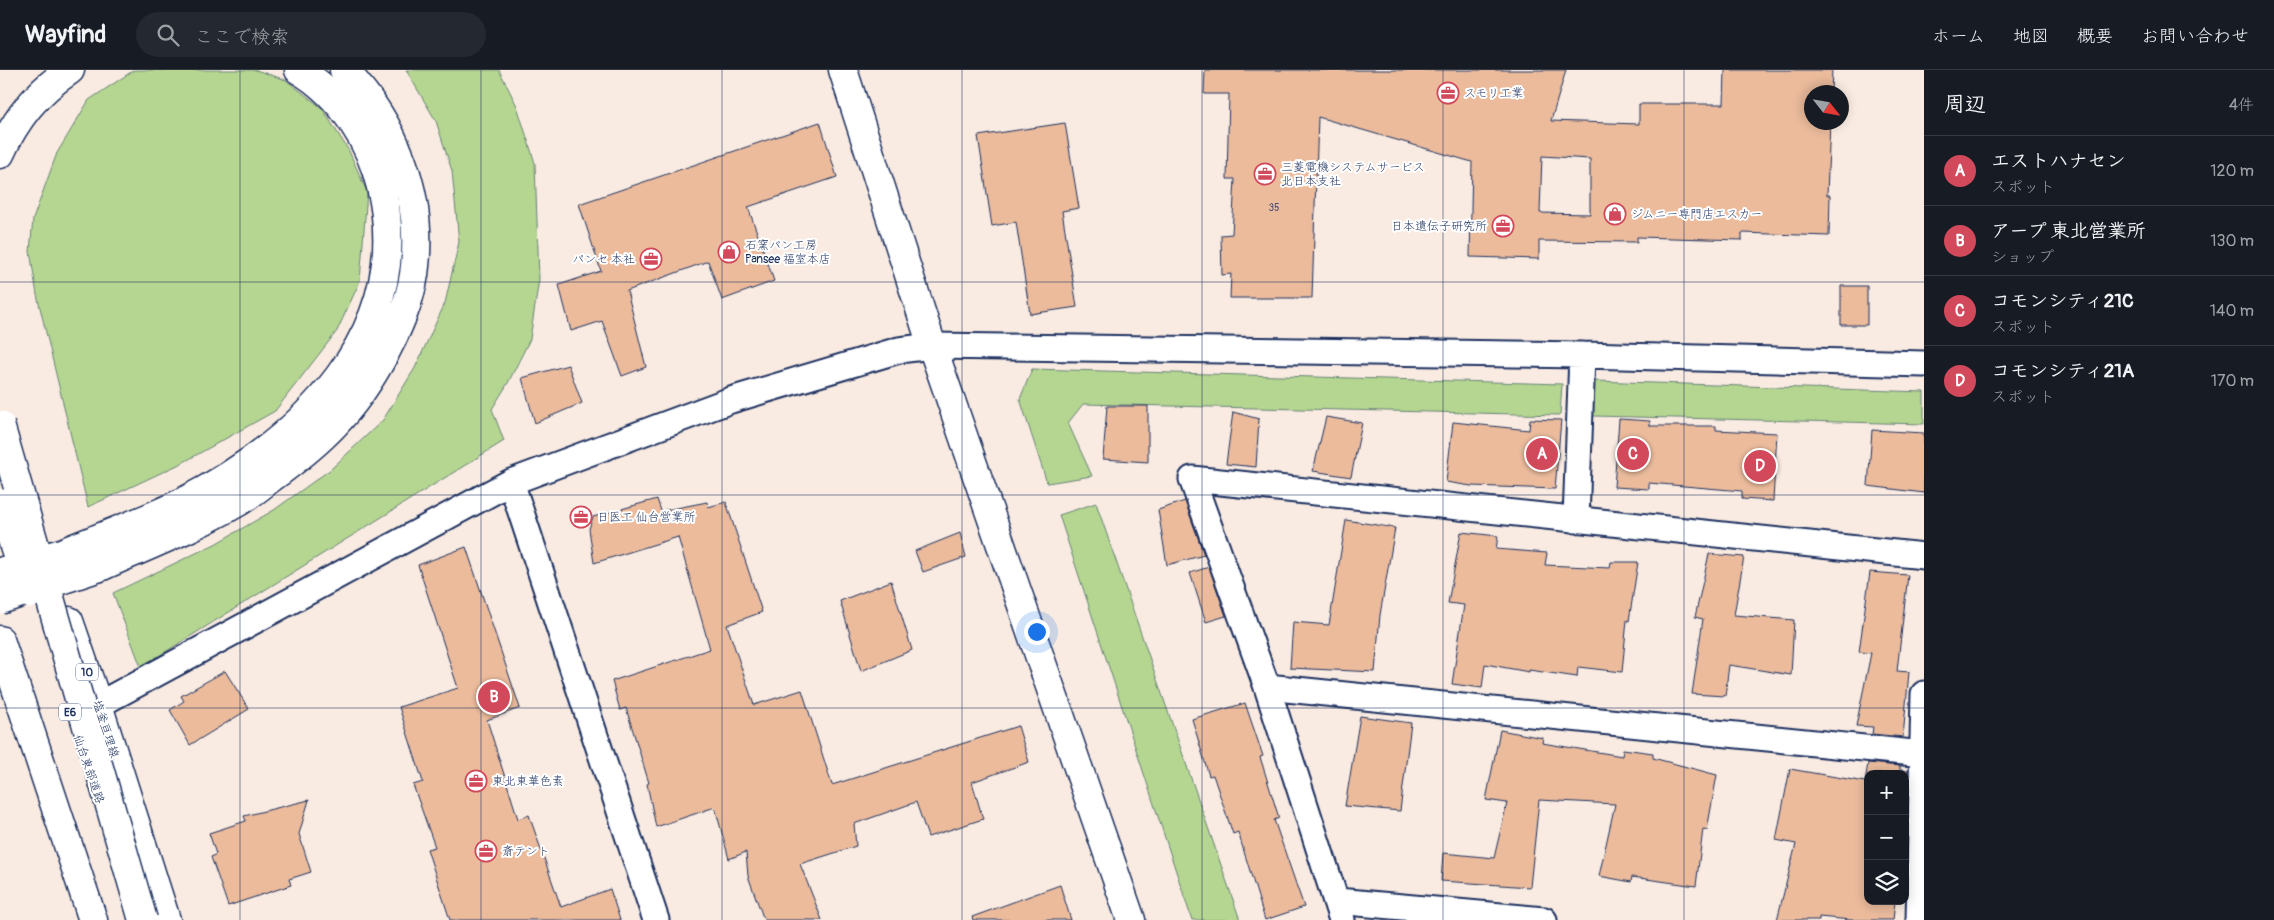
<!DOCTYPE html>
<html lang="ja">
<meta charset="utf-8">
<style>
:root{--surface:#171b24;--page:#242831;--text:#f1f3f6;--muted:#9ea1a6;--line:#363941;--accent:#d1495b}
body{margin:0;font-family:Pangolin,"Klee One",sans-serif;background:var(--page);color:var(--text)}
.controls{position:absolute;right:15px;bottom:15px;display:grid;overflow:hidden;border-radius:10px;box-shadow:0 2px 12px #0003}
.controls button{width:45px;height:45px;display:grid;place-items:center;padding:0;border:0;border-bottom:1px solid var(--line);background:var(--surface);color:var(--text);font:25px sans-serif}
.compass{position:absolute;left:1804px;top:15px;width:45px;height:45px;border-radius:50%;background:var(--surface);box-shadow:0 2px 12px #0003;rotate:121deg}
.you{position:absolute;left:1036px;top:561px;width:18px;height:18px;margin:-12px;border:4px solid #fff;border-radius:50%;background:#1a73e8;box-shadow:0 0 0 8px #1a73e833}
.badge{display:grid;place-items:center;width:32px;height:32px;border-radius:50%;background:var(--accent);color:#fff;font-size:16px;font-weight:700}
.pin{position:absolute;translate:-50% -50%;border:2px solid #fff;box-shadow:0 1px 5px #0006}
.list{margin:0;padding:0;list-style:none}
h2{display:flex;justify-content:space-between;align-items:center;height:65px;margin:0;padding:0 20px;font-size:21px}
h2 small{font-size:16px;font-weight:400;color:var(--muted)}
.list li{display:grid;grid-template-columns:32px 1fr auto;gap:15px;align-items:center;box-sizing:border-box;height:70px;padding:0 20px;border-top:1px solid var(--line)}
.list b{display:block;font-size:19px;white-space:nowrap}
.list p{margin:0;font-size:16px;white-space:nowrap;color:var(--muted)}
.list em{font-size:16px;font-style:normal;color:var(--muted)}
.icon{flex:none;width:28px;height:28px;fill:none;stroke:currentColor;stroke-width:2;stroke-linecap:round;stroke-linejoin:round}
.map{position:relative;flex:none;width:1924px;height:850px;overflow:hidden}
header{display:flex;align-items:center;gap:30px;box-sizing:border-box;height:70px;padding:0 25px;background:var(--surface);border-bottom:1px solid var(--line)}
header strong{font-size:24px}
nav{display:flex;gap:28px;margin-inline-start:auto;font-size:18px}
.search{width:350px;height:45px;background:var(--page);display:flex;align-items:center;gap:12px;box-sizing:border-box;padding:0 18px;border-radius:28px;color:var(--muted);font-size:19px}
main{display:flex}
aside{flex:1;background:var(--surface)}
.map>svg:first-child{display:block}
.green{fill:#b4d690;stroke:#688277}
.building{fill:#ebbb9c;stroke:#1b2f5e;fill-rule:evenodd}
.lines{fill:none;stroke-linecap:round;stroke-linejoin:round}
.minor-casing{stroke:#1b2f5e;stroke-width:29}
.tertiary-casing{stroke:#1b2f5e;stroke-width:31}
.primary-casing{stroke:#1b2f5e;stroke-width:31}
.motorway-casing{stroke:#1b2f5e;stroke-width:31}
.minor{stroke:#fff;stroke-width:25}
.tertiary{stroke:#fff;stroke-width:28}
.primary{stroke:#fff;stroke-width:28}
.motorway{stroke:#fff;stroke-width:28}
.motorway-bridge-casing{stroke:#1b2f5e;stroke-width:31;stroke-linecap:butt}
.motorway-bridge{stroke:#fff;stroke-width:28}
.grid{fill:none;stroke:#1b2f5e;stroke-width:1;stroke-opacity:0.55}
.labels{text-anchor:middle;stroke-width:4;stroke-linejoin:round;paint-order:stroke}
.number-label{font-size:10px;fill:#4f526e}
.shield{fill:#fff;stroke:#5f6d8e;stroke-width:1}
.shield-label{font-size:11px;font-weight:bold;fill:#1b2f5e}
.poi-label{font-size:12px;fill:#1b2f5e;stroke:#fff;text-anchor:start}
.street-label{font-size:12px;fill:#1b2f5e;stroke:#fff}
</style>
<header>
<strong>Wayfind</strong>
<div class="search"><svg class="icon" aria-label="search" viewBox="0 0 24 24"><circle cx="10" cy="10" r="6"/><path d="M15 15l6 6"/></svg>ここで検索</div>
<nav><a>ホーム</a><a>地図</a><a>概要</a><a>お問い合わせ</a></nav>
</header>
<main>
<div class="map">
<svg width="1924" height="850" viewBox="0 0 1924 850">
<rect width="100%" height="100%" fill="#f9ebe1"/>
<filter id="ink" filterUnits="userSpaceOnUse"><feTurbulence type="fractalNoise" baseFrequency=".02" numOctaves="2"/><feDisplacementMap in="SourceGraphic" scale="10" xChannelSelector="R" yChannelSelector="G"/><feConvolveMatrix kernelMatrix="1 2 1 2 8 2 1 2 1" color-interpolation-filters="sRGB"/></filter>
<g filter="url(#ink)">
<path class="green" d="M 134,0 L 256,0 L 286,10 L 322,38 L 349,81 L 367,122 L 360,211 L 337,261 L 275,341 L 182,393 L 88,437 L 37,225 L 30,181 L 33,149 L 57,83 L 89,30 Z
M 406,0 L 499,0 L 517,36 L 535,93 L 539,209 L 530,269 L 508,313 L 492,339 L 504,371 L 141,597 L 113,523 L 215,474 L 274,440 L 331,399 L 383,350 L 415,298 L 445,233 L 459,172 L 452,101 L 436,51 Z
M 1032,299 L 1562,314 L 1560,345 L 1083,334 L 1068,353 L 1092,406 L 1047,413 L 1020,329 Z
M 1594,311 L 1924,322 L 1924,354 L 1593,346 Z
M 1096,433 L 1240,850 L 1192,850 L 1059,445 Z"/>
<path class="building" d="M 1205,0 L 1566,0 L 1551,51 L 1639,54 L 1639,34 L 1724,34 L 1725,0 L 1832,0 L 1831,22 L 1812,22 L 1812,52 L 1830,52 L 1827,125 L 1830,125 L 1829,166 L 1742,163 L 1742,170 L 1637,167 L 1637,172 L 1539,171 L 1539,189 L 1470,187 L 1472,92 L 1318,47 L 1312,228 L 1230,228 L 1231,204 L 1222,205 L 1221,165 L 1232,164 L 1235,109 L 1227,109 L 1229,24 L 1204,24 ZM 1542,86 L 1590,89 L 1590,144 L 1540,143 Z
M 820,52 L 837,107 L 748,137 L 774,211 L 722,230 L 708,191 L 627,221 L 646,297 L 622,306 L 602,251 L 571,261 L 559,215 L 601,201 L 579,134 Z
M 1065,53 L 1079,138 L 1062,141 L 1077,237 L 1030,244 L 1016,152 L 992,156 L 978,66 Z
M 1841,216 L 1867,216 L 1867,255 L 1841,255 Z
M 568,295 L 582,333 L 535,353 L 522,308 Z
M 1107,336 L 1148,336 L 1148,392 L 1103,389 Z
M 1233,342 L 1259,349 L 1256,397 L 1226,394 Z
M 1326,347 L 1362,353 L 1351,407 L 1313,401 Z
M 1530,349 L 1561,350 L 1555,419 L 1471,416 L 1446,412 L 1453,352 L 1529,360 Z
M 1619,349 L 1650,351 L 1650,356 L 1716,356 L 1716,360 L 1777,363 L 1773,431 L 1742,429 L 1742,421 L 1649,413 L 1649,419 L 1614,417 Z
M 1872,360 L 1924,363 L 1924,423 L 1868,416 Z
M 657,429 L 661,441 L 707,432 L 708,437 L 726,432 L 762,542 L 727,555 L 754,635 L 802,620 L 832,715 L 1018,656 L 1029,692 L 972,712 L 983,749 L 928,767 L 916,732 L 854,754 L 856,776 L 800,794 L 822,850 L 764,850 L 748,806 L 746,782 L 729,789 L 715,737 L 656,757 L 647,714 L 649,713 L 626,638 L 620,640 L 612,611 L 710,579 L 678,467 L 594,493 L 589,459 L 593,447 Z
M 1185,431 L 1204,485 L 1167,495 L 1158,440 Z
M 1346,450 L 1395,458 L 1380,545 L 1375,602 L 1290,598 L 1293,552 L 1329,555 Z
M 1461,462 L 1498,466 L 1496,479 L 1547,483 L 1545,495 L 1610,498 L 1611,492 L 1638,492 L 1629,551 L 1627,550 L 1622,602 L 1578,597 L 1577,607 L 1529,600 L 1529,602 L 1485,594 L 1482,618 L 1452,614 L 1464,535 L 1448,533 Z
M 960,463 L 966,487 L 923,502 L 915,481 Z
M 466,477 L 520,638 L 487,650 L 518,749 L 529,745 L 561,837 L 610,819 L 620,850 L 450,850 L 427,779 L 435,777 L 413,715 L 423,712 L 399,637 L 458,618 L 418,495 Z
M 1709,484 L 1744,487 L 1734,545 L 1794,550 L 1791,605 L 1729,595 L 1725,626 L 1692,624 L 1703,549 L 1695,547 Z
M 1209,497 L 1226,546 L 1206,552 L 1190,503 Z
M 1870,502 L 1908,505 L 1897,601 L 1909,602 L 1903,667 L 1872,664 L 1873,657 L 1856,656 L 1871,583 L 1859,582 Z
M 891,511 L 912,580 L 861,601 L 840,531 Z
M 225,601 L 249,639 L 190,675 L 170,640 L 184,631 L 181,626 Z
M 1245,633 L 1263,686 L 1260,687 L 1279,748 L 1274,750 L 1304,837 L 1265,850 L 1238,762 L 1233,764 L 1213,705 L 1209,706 L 1192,649 Z
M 1360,646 L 1411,653 L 1400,741 L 1345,736 Z
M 1500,660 L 1543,668 L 1542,673 L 1622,686 L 1623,679 L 1653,683 L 1653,688 L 1717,705 L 1707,760 L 1703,759 L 1696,816 L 1632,807 L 1631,812 L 1599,806 L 1615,734 L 1539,730 L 1530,817 L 1441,811 L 1443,783 L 1494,788 L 1507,733 L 1486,730 Z
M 1868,693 L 1900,696 L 1900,700 L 1908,701 L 1905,737 L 1905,704 L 1868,704 L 1868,831 L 1895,831 L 1893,850 L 1851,850 L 1819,847 L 1819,850 L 1777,850 L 1796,774 L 1776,770 L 1790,699 L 1865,712 Z
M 309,730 L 299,764 L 311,802 L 289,809 L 291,815 L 228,836 L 211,787 L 216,784 L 209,763 L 246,751 L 244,746 Z
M 1060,815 L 1071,850 L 973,850 L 972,847 Z"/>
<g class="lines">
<g class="minor-casing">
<path id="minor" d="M 511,412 L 656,850
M 1576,450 L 1582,285
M 1267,617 L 1923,684
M 98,635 L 511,412 L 731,330 L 899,280 L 932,276 L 1582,285 L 1924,294
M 1337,831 L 1544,850
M 1342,850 L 1267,617 L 1192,409 L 1924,486
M 1919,850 L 1924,624"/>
</g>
<g class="tertiary-casing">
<path id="tertiary" d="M 843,0 L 932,276 L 1131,850"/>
</g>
<g class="primary-casing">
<path id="primary" d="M 69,551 L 98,635 L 166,850"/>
</g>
<g class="motorway-casing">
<path id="motorway" d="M 0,84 C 16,48 37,22 70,0
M 94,470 C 123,458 153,447 181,433 C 299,372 416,264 381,117 C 370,71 341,25 299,0
M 100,497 C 147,476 196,457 240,431 C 251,424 261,416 271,408 C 293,392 315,375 334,355 C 369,319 411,246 415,196 C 423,122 394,52 344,0
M 0,570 L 93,850"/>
</g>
<use href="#minor" class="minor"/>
<use href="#tertiary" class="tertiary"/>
<use href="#primary" class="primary"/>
<use href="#motorway" class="motorway"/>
<g class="motorway-bridge-casing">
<path id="motorway-bridge" d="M 0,355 L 143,850
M 0,433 L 30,524
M 0,502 L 64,482 L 94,470
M 0,530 L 100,497"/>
</g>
<use href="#motorway-bridge" class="motorway-bridge"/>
</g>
</g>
<path class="grid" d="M 240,0 L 240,850M 481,0 L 481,850M 722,0 L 722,850M 962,0 L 962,850M 1202,0 L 1202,850M 1443,0 L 1443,850M 1684,0 L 1684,850M 0,212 L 1924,212M 0,425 L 1924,425M 0,638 L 1924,638"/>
<defs>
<g id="office-ring" transform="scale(1.125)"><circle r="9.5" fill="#fff" stroke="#d1495b" stroke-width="1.5"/><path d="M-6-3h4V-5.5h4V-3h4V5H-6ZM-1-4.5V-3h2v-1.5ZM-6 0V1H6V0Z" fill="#d1495b"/></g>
<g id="shop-ring" transform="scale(1.125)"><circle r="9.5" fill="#fff" stroke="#d1495b" stroke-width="1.5"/><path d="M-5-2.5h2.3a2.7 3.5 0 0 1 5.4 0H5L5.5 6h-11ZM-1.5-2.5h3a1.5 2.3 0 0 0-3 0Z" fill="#d1495b"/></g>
</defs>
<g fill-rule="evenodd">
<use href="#office-ring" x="1448" y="23"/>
<use href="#office-ring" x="1265" y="104"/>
<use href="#shop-ring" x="1615" y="144"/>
<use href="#office-ring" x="1503" y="156"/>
<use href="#shop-ring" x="729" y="182"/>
<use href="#office-ring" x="651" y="189"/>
<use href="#office-ring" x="581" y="447"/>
<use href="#office-ring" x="476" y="711"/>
<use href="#office-ring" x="486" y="781"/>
</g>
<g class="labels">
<g class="number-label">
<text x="1274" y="141">35</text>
</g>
<g class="shield">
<rect x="76" y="593.5" width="22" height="17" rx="4"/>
<rect x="59" y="633.5" width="22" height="17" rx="4"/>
</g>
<g class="shield-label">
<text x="87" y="606">10</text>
<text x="70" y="646">E6</text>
</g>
<g class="poi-label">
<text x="1464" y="27">スモリ工業</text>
<text x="1281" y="101">三菱電機システムサービス<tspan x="1281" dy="14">北日本支社</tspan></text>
<text x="1631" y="148">ジムニー専門店エスカー</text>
<text x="1487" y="160" text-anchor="end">日本遺伝子研究所</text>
<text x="745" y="179">石窯パン工房<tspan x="745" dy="14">Pansee 福室本店</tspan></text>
<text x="635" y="193" text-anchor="end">パンセ 本社</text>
<text x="597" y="451">日医工 仙台営業所</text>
<text x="492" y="715">東北東華色素</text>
<text x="502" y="785">斎テント</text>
</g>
<g class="street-label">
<text transform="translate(106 659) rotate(72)" y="4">塩釜亘理線</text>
<text transform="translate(89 699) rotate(71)" y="4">仙台東部道路</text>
</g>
</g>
</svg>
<div class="controls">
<button>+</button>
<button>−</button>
<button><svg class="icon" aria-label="layers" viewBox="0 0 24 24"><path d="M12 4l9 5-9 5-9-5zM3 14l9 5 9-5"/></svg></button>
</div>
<svg class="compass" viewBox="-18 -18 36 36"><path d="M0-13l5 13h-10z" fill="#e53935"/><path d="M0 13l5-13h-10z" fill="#9ea1a6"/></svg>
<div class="you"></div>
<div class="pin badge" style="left:1542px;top:384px">A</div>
<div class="pin badge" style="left:494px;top:627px">B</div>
<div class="pin badge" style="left:1633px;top:384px">C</div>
<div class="pin badge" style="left:1760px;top:396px">D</div>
</div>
<aside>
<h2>周辺<small>4件</small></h2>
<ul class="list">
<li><span class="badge">A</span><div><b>エストハナセン</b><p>スポット</p></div><em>120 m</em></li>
<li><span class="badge">B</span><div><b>アープ 東北営業所</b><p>ショップ</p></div><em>130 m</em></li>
<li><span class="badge">C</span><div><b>コモンシティ21C</b><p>スポット</p></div><em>140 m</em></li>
<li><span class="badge">D</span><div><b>コモンシティ21A</b><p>スポット</p></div><em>170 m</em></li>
</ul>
</aside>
</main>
